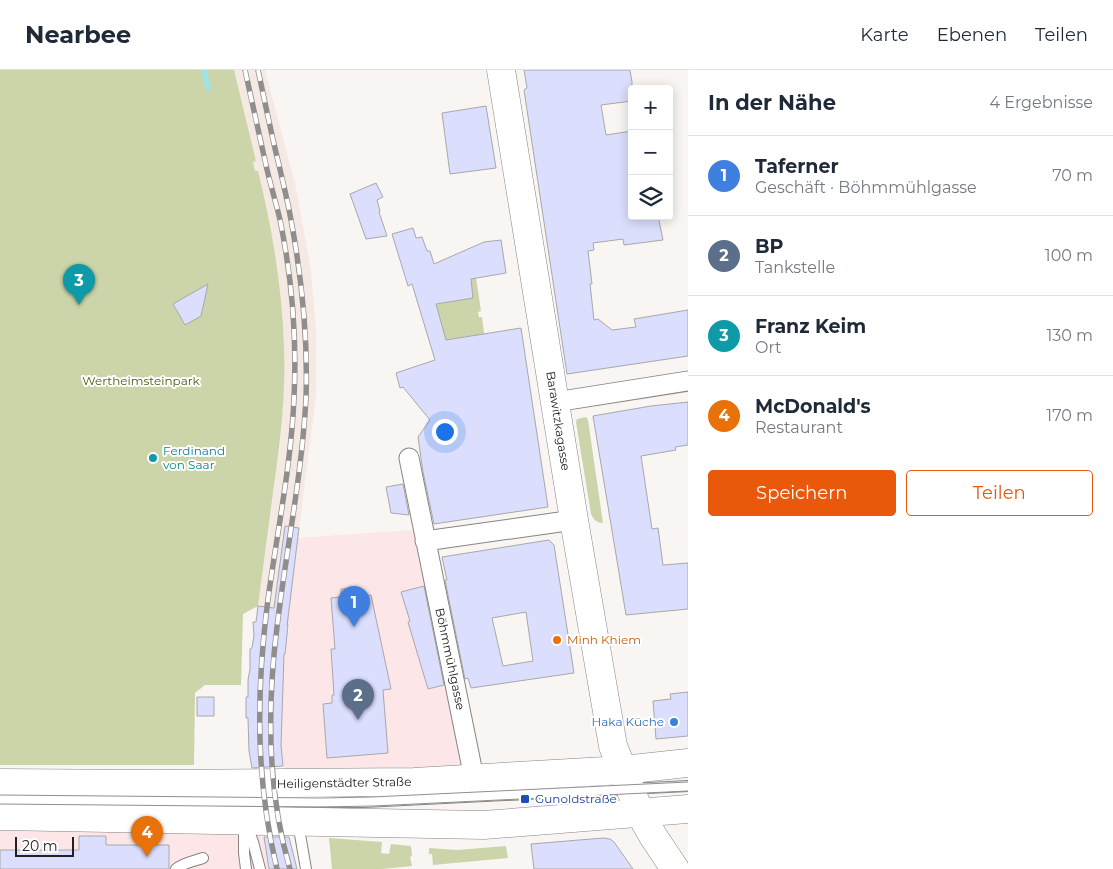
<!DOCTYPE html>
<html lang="de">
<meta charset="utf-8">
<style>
:root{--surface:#fff;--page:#f2f2f3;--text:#1f2937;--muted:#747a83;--line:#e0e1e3;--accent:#ea580c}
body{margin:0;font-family:Montserrat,sans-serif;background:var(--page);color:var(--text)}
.controls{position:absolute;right:15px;top:15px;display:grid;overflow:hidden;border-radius:5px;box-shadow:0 2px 12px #0003}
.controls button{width:45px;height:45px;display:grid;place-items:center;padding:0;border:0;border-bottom:1px solid var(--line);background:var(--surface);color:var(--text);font:25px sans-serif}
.scale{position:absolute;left:15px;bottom:12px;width:59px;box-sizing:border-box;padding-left:5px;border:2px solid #222120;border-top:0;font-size:14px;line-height:18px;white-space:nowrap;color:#222120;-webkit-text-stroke:4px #fff;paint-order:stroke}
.you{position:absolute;left:444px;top:361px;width:18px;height:18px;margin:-12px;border:4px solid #fff;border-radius:50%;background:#1a73e8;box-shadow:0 0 0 8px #1a73e833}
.badge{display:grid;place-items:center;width:32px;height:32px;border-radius:50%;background:var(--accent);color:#fff;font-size:16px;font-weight:700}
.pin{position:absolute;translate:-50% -41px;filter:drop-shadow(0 1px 2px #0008)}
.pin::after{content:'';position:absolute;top:26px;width:18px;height:15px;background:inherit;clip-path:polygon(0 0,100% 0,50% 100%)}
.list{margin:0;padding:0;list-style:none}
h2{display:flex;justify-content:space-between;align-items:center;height:65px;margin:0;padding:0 20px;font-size:21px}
h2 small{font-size:16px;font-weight:400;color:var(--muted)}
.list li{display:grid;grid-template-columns:32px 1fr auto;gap:15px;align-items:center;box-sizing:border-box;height:80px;padding:0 20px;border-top:1px solid var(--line)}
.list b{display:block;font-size:19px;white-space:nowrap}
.list p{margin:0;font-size:16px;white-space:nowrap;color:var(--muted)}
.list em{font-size:16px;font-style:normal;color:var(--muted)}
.actions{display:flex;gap:10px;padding:15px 20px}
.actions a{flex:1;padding:11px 0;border:1px solid var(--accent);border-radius:5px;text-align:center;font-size:18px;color:var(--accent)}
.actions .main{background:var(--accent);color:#fff}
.icon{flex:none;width:28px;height:28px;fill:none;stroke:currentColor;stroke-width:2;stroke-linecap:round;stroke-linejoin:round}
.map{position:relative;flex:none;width:688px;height:799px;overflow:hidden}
header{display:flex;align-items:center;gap:30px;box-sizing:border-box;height:70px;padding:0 25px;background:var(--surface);border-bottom:1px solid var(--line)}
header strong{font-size:24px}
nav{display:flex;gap:28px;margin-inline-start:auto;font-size:18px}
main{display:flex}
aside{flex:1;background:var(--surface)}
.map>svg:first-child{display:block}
.commercial{fill:#fce6e7}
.built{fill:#f5e9e3}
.green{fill:#cbd5a9}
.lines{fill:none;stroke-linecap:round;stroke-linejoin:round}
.stream{stroke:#9ee4e6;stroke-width:5.5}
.building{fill:#dbdefc;stroke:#a8a8ab;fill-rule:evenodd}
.service-casing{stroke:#878482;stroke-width:12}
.minor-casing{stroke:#878482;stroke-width:21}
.secondary-casing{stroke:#878482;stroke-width:29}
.service{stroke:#fff;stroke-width:10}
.minor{stroke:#fff;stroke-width:19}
.secondary{stroke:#fff;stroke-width:28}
.tram{stroke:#908e8c;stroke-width:1}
.rail-casing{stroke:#908e8c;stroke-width:5.5}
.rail{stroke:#fff;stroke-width:4;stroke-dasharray:11;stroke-linecap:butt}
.culture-dot{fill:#0f9aa8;stroke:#fff;stroke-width:2}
.food-dot{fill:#e8710a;stroke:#fff;stroke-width:2}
.shop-dot{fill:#3f7fe0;stroke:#fff;stroke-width:2}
.transit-dot{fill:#1a4fb4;stroke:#fff;stroke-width:2}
.labels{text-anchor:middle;stroke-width:4;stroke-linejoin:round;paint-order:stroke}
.park-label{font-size:12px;fill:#4f5b09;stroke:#fff}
.street-label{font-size:12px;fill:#222120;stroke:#fff}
.culture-label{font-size:12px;fill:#0d838f;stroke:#fff;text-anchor:start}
.food-label{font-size:12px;fill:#c56008;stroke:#fff;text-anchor:start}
.shop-label{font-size:12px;fill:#366cbe;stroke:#fff;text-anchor:end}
.transit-label{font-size:12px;fill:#164399;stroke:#fff;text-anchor:start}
</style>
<header>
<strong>Nearbee</strong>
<nav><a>Karte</a><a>Ebenen</a><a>Teilen</a></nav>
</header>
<main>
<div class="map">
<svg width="688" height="799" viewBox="0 0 688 799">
<rect width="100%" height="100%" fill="#f9f5f3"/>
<path class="commercial" d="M 412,460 L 425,471 L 474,708 L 287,717 L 281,682 L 281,636 L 282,636 L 282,632 L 281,631 L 282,609 L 283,609 L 283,605 L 282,605 L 284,584 L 285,583 L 286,580 L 285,579 L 286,563 L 289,562 L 290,556 L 287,556 L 298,468 Z
M 0,730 L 263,733 L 266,765 L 263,766 L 269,799 L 0,799 Z"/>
<path class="built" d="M 234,0 L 265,0 L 296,118 L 311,201 L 316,261 L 316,325 L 296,483 L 282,481 L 274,538 L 258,536 L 280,375 L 283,331 L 284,278 L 282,243 L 273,175 L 258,101 L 255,101 L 253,92 L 256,91 Z"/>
<path class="green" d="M 0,0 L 234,0 L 256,91 L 253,92 L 255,101 L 258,101 C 272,158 282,217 284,276 C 286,326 280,375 273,423 C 268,461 263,498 258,536 L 243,544 L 241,615 L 205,615 L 195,623 L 194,695 L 0,695 Z
M 471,208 L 476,208 L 481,241 L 478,242 L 479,247 L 482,247 L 484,263 L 487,263 L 492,293 L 486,321 L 469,266 L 446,270 L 436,236 L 432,235 L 473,228 Z
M 586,347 L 588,350 L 603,453 C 597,453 594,450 591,444 L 576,352 L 577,349 Z
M 329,768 L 382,772 L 381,783 L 389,784 L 391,774 L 411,776 L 412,786 L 410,787 L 412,796 L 382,799 L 332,799 Z
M 506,776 L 508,788 L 433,795 L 432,784 L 429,784 L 429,778 L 457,780 Z"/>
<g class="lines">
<path class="stream" d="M 204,0 L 208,18"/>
</g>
<path class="building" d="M 524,0 L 630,0 L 632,12 L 632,31 L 601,35 L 606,65 L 632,61 L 632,146 L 658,146 L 663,170 L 624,175 L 623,169 L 593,173 L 594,180 L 588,181 L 592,214 L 590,214 L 594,250 L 598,249 L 612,260 L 636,257 L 634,249 L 688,240 L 688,286 L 567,304 L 524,20 L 527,18 Z
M 486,36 L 496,98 L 450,104 L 442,43 Z
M 376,113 L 383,127 L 377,130 L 380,141 L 379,142 L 387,166 L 366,169 L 350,124 Z
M 413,158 L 416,168 L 422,167 L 427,181 L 430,181 L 434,194 L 484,172 L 501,170 L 506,203 L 471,209 L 473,228 L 436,234 L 446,270 L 521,258 L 548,437 L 434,454 L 423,402 L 418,367 L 430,350 L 403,317 L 400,318 L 396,303 L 435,290 L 412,214 L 408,216 L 392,164 Z
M 208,214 L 201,246 L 185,255 L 173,234 Z
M 688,332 L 688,375 L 675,377 L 676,380 L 641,386 L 652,459 L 658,458 L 663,495 L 688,493 L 688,539 L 626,545 L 593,346 L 651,336 Z
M 403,414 L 409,445 L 391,443 L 386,417 Z
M 285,456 L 299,458 L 287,556 L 288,555 L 285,584 L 284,584 L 283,616 L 281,675 L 283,696 L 252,698 L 249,681 L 248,648 L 246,648 L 246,627 L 248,627 L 248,610 L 250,599 L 250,579 L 252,578 L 254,565 L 253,552 L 256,552 L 258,536 L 274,538 Z
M 549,470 L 554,475 L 574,603 L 471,618 L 468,608 L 465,609 L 445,510 L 447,510 L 442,487 ZM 526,542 L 533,591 L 503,596 L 492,548 Z
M 424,516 L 444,615 L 428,619 L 408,552 L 410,551 L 401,522 Z
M 359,518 L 360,526 L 371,525 L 391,619 L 383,620 L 388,683 L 327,688 L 323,634 L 332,633 L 332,625 L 334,625 L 331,579 L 335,579 L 331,528 L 341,527 L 341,519 Z
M 688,622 L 688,666 L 656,669 L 653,631 L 671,629 L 670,624 Z
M 197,627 L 214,627 L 214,646 L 197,646 Z
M 79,766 L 106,766 L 106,775 L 169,775 L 169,799 L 0,799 L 0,780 L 79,780 Z
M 264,767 L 289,767 L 297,799 L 269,799 Z
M 603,768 L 610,769 L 614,772 L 633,799 L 534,799 L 531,774 Z"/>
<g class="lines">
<g class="service-casing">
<path id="service" d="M 0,730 L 364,732 L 688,716
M 244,752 L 244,783 L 246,799
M 246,753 L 253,772 L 260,799
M 298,753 L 306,799
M 176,799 C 183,793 194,791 203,788"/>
</g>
<g class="minor-casing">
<path id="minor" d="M 555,332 L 688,311
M 409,388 L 474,708
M 425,471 L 574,450"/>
</g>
<g class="secondary-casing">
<path id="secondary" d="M 501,0 L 574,450 L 613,676 L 640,743 L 653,766 L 675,799
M 0,713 L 156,714 L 414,712 L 623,700 L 688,693
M 0,746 L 484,755 L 688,739"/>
</g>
<use href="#service" class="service"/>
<use href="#minor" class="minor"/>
<use href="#secondary" class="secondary"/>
<path class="tram" d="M 0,725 L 321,728 L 372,727 L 688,712
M 0,734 L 317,737 L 373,736 L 688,721"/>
<g class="rail-casing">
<path id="rail" d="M 245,0 C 252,32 259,64 266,95 C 270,114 276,132 280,150 C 292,208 297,269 294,328 C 291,398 276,467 267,537 C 256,626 256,712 277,799
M 258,0 C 265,32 271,63 279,95 C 283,113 288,132 291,150 C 302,209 308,269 306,328 C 302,405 286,481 277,557 C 267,637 267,721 290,799"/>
</g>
<use href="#rail" class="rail"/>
</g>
<circle class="culture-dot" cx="153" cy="388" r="5"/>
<circle class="food-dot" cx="557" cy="570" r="5"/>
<circle class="shop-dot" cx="674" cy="652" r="5"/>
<rect class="transit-dot" x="520" y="724" width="10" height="10" rx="2.5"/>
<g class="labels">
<g class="park-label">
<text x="141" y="315">Wertheimsteinpark</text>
</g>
<g class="street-label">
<text transform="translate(558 351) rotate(81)" y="4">Barawitzkagasse</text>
<text transform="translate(450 589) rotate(78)" y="4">Böhmmühlgasse</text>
<text transform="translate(344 713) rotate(-1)" y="4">Heiligenstädter Straße</text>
</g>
<g class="culture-label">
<text x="163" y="385">Ferdinand<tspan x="163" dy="14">von Saar</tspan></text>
</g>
<g class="food-label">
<text x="567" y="574">Minh Khiem</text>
</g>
<g class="shop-label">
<text x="664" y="656">Haka Küche</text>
</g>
<g class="transit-label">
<text x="535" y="733">Gunoldstraße</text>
</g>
</g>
</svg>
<div class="controls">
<button>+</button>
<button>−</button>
<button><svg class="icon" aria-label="layers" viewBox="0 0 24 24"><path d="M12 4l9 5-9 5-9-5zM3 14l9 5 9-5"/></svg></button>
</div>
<div class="scale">20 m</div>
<div class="you"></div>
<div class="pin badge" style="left:354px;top:557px;background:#3f7fe0">1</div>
<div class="pin badge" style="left:358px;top:650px;background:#5c6f8a">2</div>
<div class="pin badge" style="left:79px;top:235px;background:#0f9aa8">3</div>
<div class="pin badge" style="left:147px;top:787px;background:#e8710a">4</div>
</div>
<aside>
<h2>In der Nähe<small>4 Ergebnisse</small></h2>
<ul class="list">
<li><span class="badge" style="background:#3f7fe0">1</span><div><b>Taferner</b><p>Geschäft · Böhmmühlgasse</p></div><em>70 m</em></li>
<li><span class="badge" style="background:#5c6f8a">2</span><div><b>BP</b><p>Tankstelle</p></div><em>100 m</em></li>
<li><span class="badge" style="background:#0f9aa8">3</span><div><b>Franz Keim</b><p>Ort</p></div><em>130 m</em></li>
<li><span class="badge" style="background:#e8710a">4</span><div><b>McDonald's</b><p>Restaurant</p></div><em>170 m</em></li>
</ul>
<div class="actions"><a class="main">Speichern</a><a>Teilen</a></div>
</aside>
</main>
